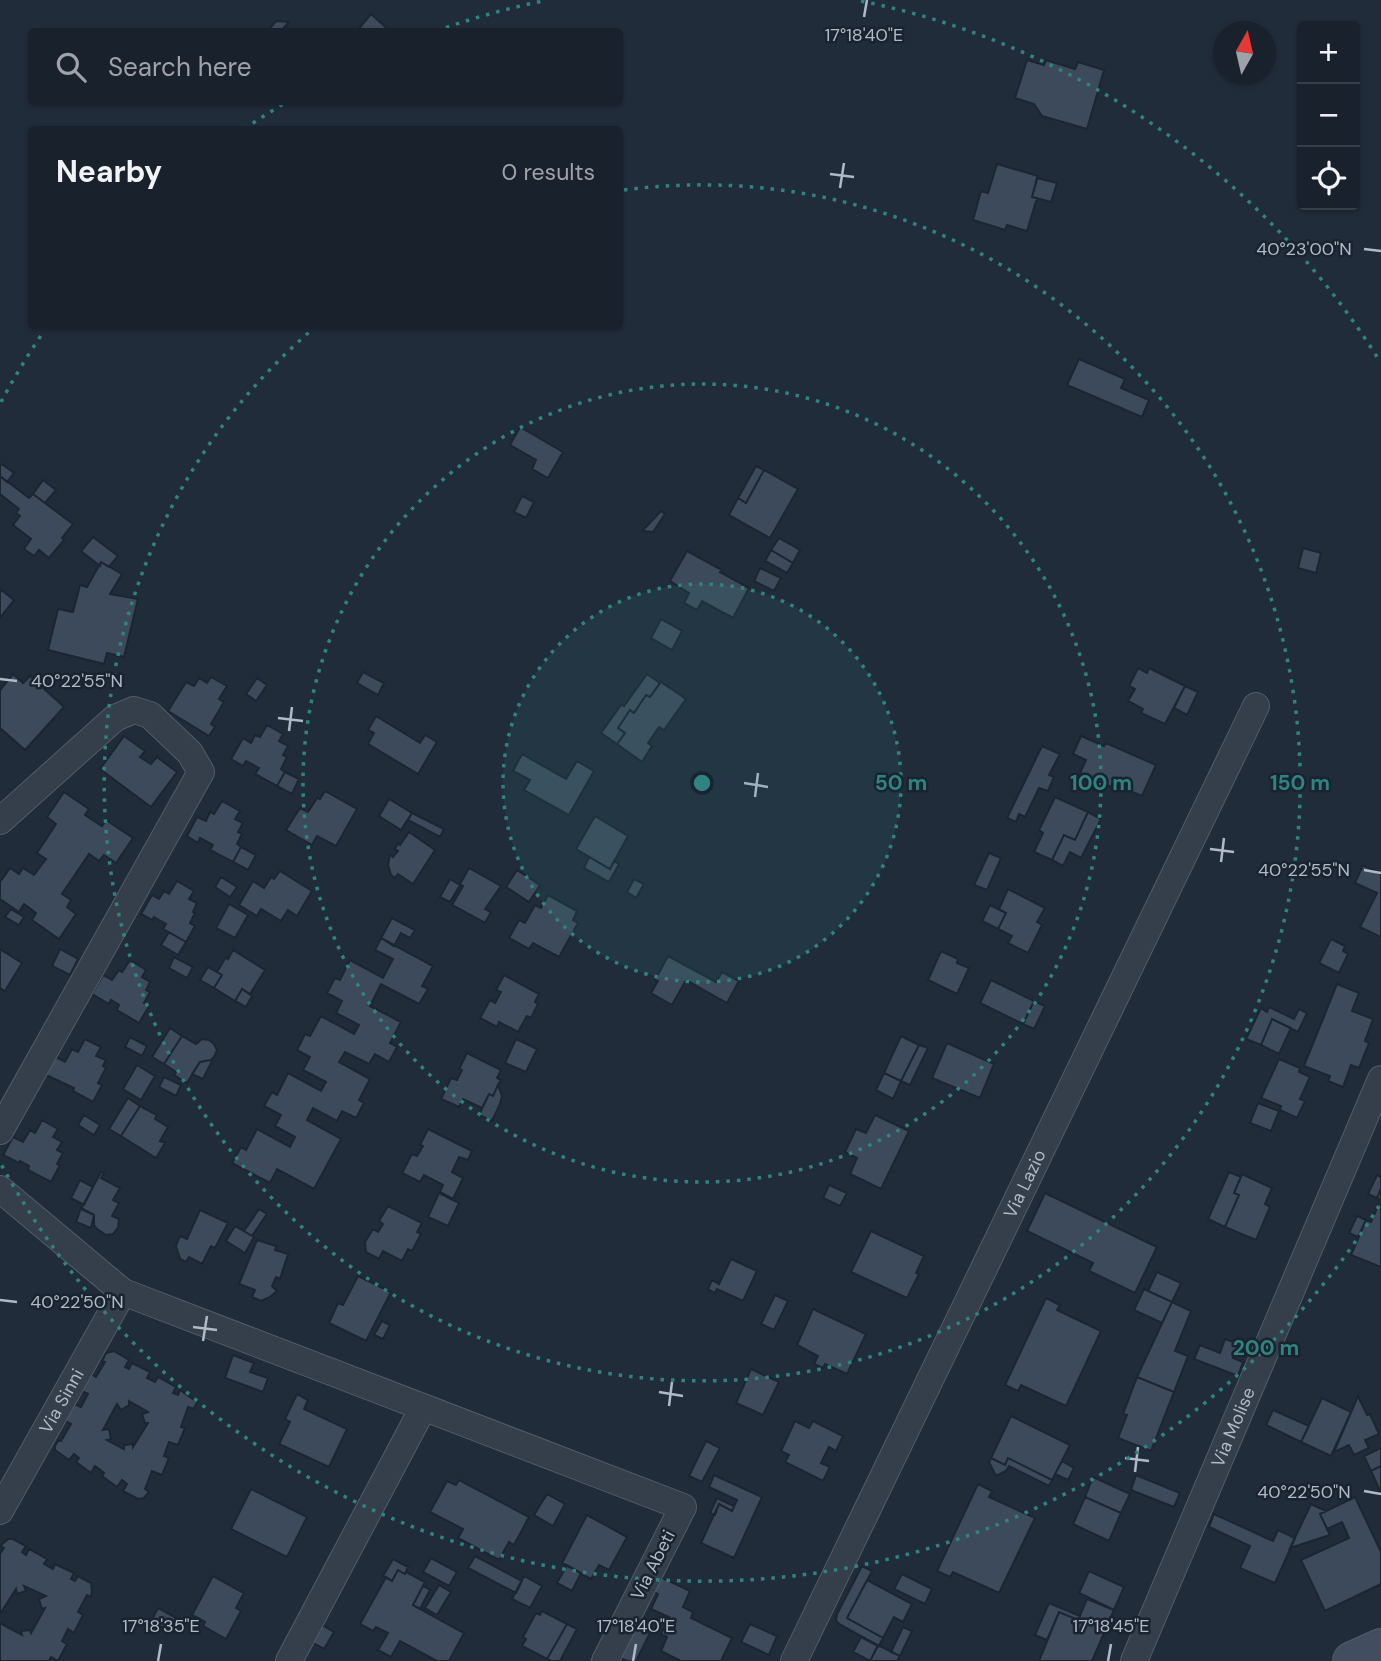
<!DOCTYPE html>
<meta charset="utf-8">
<style>
:root{--surface:#19212c;--page:#262e38;--text:#f1f3f6;--muted:#9fa3a9;--line:#373e48}
body{margin:0;font-family:"DM Sans",sans-serif;background:var(--page);color:var(--text)}
.controls{position:absolute;right:21px;top:21px;display:grid;overflow:hidden;border-radius:7px;box-shadow:0 2px 5px #0004}
.controls button{width:63px;height:63px;display:grid;place-items:center;padding:0;border:0;border-bottom:2px solid var(--line);background:var(--surface);color:var(--text);font:35px sans-serif}
.compass{position:absolute;left:1213px;top:21px;width:63px;height:63px;border-radius:50%;background:var(--surface);box-shadow:0 2px 5px #0004;rotate:8deg}
.list{margin:0;padding:0;list-style:none}
h2{display:flex;justify-content:space-between;align-items:center;height:91px;margin:0;padding:0 28px;font-size:30px}
h2 small{font-size:23px;font-weight:400;color:var(--muted)}
.icon{flex:none;width:38px;height:38px;fill:none;stroke:currentColor;stroke-width:2;stroke-linecap:round;stroke-linejoin:round}
.map{position:relative;flex:none;width:1381px;height:1661px;overflow:hidden}
.search{position:absolute;background:var(--surface);box-shadow:0 2px 5px #0004;left:28px;top:28px;width:595px;height:77px;display:flex;align-items:center;gap:18px;box-sizing:border-box;padding:0 24px;border-radius:7px;color:var(--muted);font-size:26px}
.panel{position:absolute;background:var(--surface);box-shadow:0 2px 5px #0004;left:28px;top:126px;width:595px;height:203px;border-radius:7px}
.map>svg:first-child{display:block}
.building{fill:#3c4a5b;stroke:#1c2532;stroke-width:2;fill-rule:evenodd}
.lines{fill:none;stroke-linecap:round;stroke-linejoin:round}
.street-casing{stroke:#535c69;stroke-width:28}
.secondary-casing{stroke:#535c69;stroke-width:40}
.street{stroke:#353e4b;stroke-width:26}
.secondary{stroke:#424d5f;stroke-width:38}
.ticks{fill:none;stroke:#b0b9c7;stroke-width:2.5}
.ring{fill:none;stroke:#2f8380;stroke-width:3.5;stroke-dasharray:3.5 7}
.labels{text-anchor:middle;stroke-width:5;stroke-linejoin:round;paint-order:stroke}
.street-label{font-size:18px;fill:#b0b9c7;stroke:#1a2330}
.ticks-label{font-size:18px;text-anchor:middle;fill:#b0b9c7;stroke:#1a2330;stroke-width:5;stroke-linejoin:round;paint-order:stroke}
.centre{fill:#2f8380;stroke:#1a2330;stroke-width:3.5}
.ring-label{font-size:21px;text-anchor:middle;font-weight:bold;fill:#2f8380;stroke:#1a2330;stroke-width:5;stroke-linejoin:round;paint-order:stroke}
</style>
<div class="map">
<svg width="1381" height="1661" viewBox="0 0 1381 1661">
<rect width="100%" height="100%" fill="#212c3b"/>
<path class="building" d="M 371,14 L 391,32 L 356,32 Z
M 276,21 L 289,22 L 280,32 L 267,32 Z
M 1027,60 L 1044,65 L 1046,60 L 1075,69 L 1078,62 L 1104,70 L 1087,129 L 1042,116 L 1034,104 L 1015,98 Z
M 997,164 L 1038,176 L 1032,197 L 1037,198 L 1027,231 L 1007,225 L 1005,230 L 973,220 L 981,191 L 988,193 Z
M 1037,178 L 1057,183 L 1051,202 L 1032,197 Z
M 1079,359 L 1125,379 L 1121,388 L 1149,400 L 1142,417 L 1067,385 Z
M 520,427 L 563,452 L 548,478 L 532,469 L 536,460 L 510,445 Z
M 2,464 L 14,473 L 7,482 L 0,476 L 0,466 Z
M 756,466 L 764,470 L 746,503 L 738,498 Z
M 764,470 L 798,489 L 770,538 L 729,515 L 738,498 L 746,503 Z
M 0,476 L 29,498 L 33,494 L 73,524 L 62,538 L 64,540 L 49,558 L 39,550 L 34,556 L 24,549 L 31,539 L 13,525 L 20,516 L 16,513 L 19,509 L 0,494 Z
M 43,480 L 56,490 L 45,503 L 33,494 Z
M 522,496 L 534,502 L 526,518 L 514,512 Z
M 661,511 L 665,514 L 653,532 L 642,531 Z
M 93,537 L 118,556 L 109,567 L 101,562 L 100,566 L 81,551 Z
M 779,538 L 800,550 L 793,563 L 771,550 Z
M 1303,548 L 1321,553 L 1316,573 L 1298,568 Z
M 771,550 L 793,563 L 787,573 L 765,561 Z
M 687,551 L 722,570 L 720,572 L 749,588 L 733,618 L 702,601 L 697,610 L 684,603 L 689,593 L 670,581 Z
M 101,562 L 122,574 L 110,594 L 138,599 L 124,657 L 107,653 L 104,664 L 48,650 L 58,609 L 73,612 L 80,585 L 87,587 Z
M 760,568 L 781,578 L 774,591 L 754,581 Z
M 0,589 L 14,600 L 0,618 Z
M 661,619 L 682,631 L 672,650 L 651,638 Z
M 1138,668 L 1147,673 L 1149,668 L 1185,686 L 1165,724 L 1141,713 L 1143,709 L 1128,701 L 1135,689 L 1129,686 Z
M 363,672 L 384,683 L 378,695 L 357,683 Z
M 13,674 L 23,683 L 30,676 L 64,707 L 25,750 L 0,728 L 0,690 Z
M 647,674 L 660,683 L 650,697 L 646,695 L 634,713 L 630,710 L 618,728 L 625,733 L 617,744 L 601,733 L 621,705 L 624,706 Z
M 211,677 L 227,686 L 219,699 L 224,702 L 211,724 L 215,727 L 209,736 L 168,711 L 186,682 L 194,686 L 199,678 L 207,683 Z
M 257,678 L 267,685 L 256,701 L 246,694 Z
M 661,682 L 686,699 L 664,730 L 659,727 L 648,743 L 652,746 L 642,762 L 617,744 L 625,733 L 618,728 L 630,710 L 634,713 L 646,695 L 650,697 Z
M 1185,686 L 1198,692 L 1187,715 L 1174,708 Z
M 376,716 L 420,743 L 425,735 L 437,742 L 418,774 L 368,744 L 374,733 L 368,730 Z
M 267,725 L 283,734 L 279,741 L 288,746 L 283,755 L 287,757 L 281,769 L 285,772 L 277,786 L 255,774 L 259,768 L 246,761 L 243,766 L 231,759 L 243,738 L 251,743 L 255,735 L 260,737 Z
M 124,736 L 145,751 L 140,757 L 151,764 L 157,757 L 177,772 L 151,807 L 100,769 Z
M 1081,736 L 1104,746 L 1106,743 L 1156,765 L 1142,796 L 1113,784 L 1111,787 L 1080,773 L 1086,760 L 1073,754 Z
M 1042,746 L 1060,754 L 1049,775 L 1054,777 L 1048,791 L 1039,788 L 1025,817 L 1019,814 L 1016,822 L 1007,818 Z
M 522,754 L 566,779 L 577,761 L 594,771 L 569,815 L 524,790 L 530,780 L 513,771 Z
M 285,772 L 299,779 L 292,794 L 277,786 Z
M 325,791 L 357,809 L 336,846 L 317,836 L 312,845 L 286,830 L 300,808 L 308,812 L 317,798 L 320,799 Z
M 64,792 L 89,809 L 85,815 L 102,826 L 106,820 L 133,838 L 116,863 L 104,855 L 99,861 L 89,854 L 62,894 L 71,900 L 67,907 L 76,914 L 59,939 L 32,920 L 36,913 L 24,904 L 19,912 L 0,899 L 0,882 L 10,868 L 19,874 L 23,868 L 34,875 L 46,859 L 37,853 L 56,824 L 47,817 Z
M 1055,797 L 1088,812 L 1075,840 L 1064,835 L 1052,860 L 1034,852 L 1043,833 L 1039,830 Z
M 389,799 L 412,813 L 401,830 L 379,816 Z
M 222,801 L 240,811 L 235,819 L 243,823 L 238,832 L 242,834 L 237,844 L 241,847 L 233,862 L 210,850 L 213,845 L 200,838 L 198,843 L 187,836 L 197,817 L 206,821 L 210,812 L 214,814 Z
M 1088,812 L 1101,819 L 1081,858 L 1070,852 L 1063,866 L 1052,860 L 1064,835 L 1075,840 Z
M 412,813 L 444,829 L 440,837 L 408,820 Z
M 595,816 L 628,836 L 610,869 L 576,849 Z
M 409,832 L 435,850 L 413,884 L 398,874 L 395,878 L 391,875 L 388,865 L 390,854 L 393,857 L 398,851 L 395,849 L 398,843 L 400,845 Z
M 241,847 L 256,855 L 248,870 L 233,862 Z
M 989,853 L 1001,858 L 987,890 L 974,885 Z
M 589,857 L 610,869 L 614,861 L 619,864 L 609,882 L 584,868 Z
M 1363,865 L 1381,874 L 1381,937 L 1360,927 L 1377,893 L 1355,883 Z
M 469,868 L 501,886 L 485,909 L 491,912 L 485,923 L 452,905 L 463,886 L 460,884 Z
M 517,870 L 540,885 L 529,902 L 506,887 Z
M 280,871 L 312,891 L 297,916 L 288,910 L 281,921 L 261,909 L 257,916 L 239,905 L 253,881 L 264,888 L 271,877 L 274,879 Z
M 221,877 L 237,887 L 230,897 L 215,887 Z
M 450,879 L 460,885 L 450,902 L 440,897 Z
M 634,879 L 644,884 L 636,898 L 627,892 Z
M 177,881 L 194,891 L 189,899 L 197,903 L 193,912 L 195,913 L 190,923 L 195,926 L 186,942 L 163,929 L 166,924 L 154,917 L 152,920 L 141,914 L 152,895 L 159,899 L 164,891 L 169,894 Z
M 1008,889 L 1045,908 L 1037,922 L 1042,925 L 1028,953 L 1008,943 L 1012,936 L 998,929 L 1006,913 L 999,909 Z
M 548,895 L 577,911 L 573,920 L 578,923 L 559,957 L 533,943 L 529,949 L 509,938 L 519,920 L 525,923 L 535,905 L 541,908 Z
M 229,904 L 248,915 L 235,938 L 216,928 Z
M 990,905 L 1006,913 L 998,929 L 982,921 Z
M 11,909 L 24,917 L 19,925 L 5,917 Z
M 392,918 L 415,930 L 410,938 L 401,933 L 394,946 L 381,938 Z
M 169,932 L 186,942 L 178,955 L 161,945 Z
M 381,938 L 433,966 L 422,986 L 428,989 L 419,1004 L 381,984 L 370,1006 L 401,1022 L 390,1043 L 397,1047 L 389,1062 L 375,1054 L 369,1064 L 345,1052 L 339,1062 L 370,1079 L 359,1100 L 364,1103 L 356,1118 L 342,1111 L 337,1121 L 313,1108 L 307,1120 L 341,1139 L 314,1189 L 277,1169 L 270,1183 L 232,1163 L 241,1147 L 246,1150 L 257,1129 L 290,1147 L 295,1137 L 275,1126 L 281,1115 L 264,1106 L 272,1092 L 277,1095 L 288,1073 L 321,1091 L 326,1082 L 303,1070 L 310,1057 L 297,1050 L 305,1034 L 310,1036 L 321,1016 L 354,1034 L 359,1025 L 336,1013 L 342,1001 L 327,993 L 335,978 L 340,980 L 350,960 L 383,978 L 393,959 L 375,950 Z
M 1331,939 L 1345,946 L 1343,951 L 1348,954 L 1339,973 L 1319,963 Z
M 0,949 L 22,963 L 5,991 L 0,988 Z
M 60,949 L 78,959 L 70,975 L 52,966 Z
M 233,950 L 265,970 L 250,994 L 242,989 L 235,1001 L 214,988 L 222,975 L 217,972 L 226,957 L 228,959 Z
M 941,951 L 958,959 L 957,963 L 969,968 L 957,994 L 928,980 Z
M 668,956 L 716,982 L 722,972 L 739,981 L 727,1003 L 686,980 L 672,1005 L 651,993 L 658,981 L 655,980 Z
M 174,957 L 193,967 L 187,978 L 169,968 Z
M 130,960 L 146,970 L 142,977 L 150,982 L 146,990 L 150,992 L 144,1003 L 149,1006 L 139,1023 L 117,1010 L 119,1005 L 111,1000 L 109,1004 L 92,994 L 103,975 L 112,980 L 119,970 L 122,972 Z
M 208,967 L 222,975 L 214,988 L 200,980 Z
M 504,975 L 539,994 L 535,1002 L 538,1004 L 531,1018 L 527,1016 L 518,1032 L 499,1022 L 497,1027 L 480,1018 L 490,1000 L 495,1003 L 501,992 L 496,990 Z
M 991,980 L 1034,1001 L 1023,1024 L 980,1003 Z
M 1337,984 L 1359,993 L 1352,1011 L 1373,1019 L 1365,1041 L 1369,1043 L 1359,1068 L 1351,1065 L 1343,1087 L 1328,1081 L 1330,1076 L 1304,1066 Z
M 242,989 L 252,996 L 246,1007 L 235,1001 Z
M 1034,1001 L 1045,1006 L 1034,1029 L 1023,1024 Z
M 1269,1007 L 1294,1019 L 1299,1009 L 1307,1013 L 1298,1032 L 1272,1019 L 1261,1045 L 1246,1039 L 1261,1008 L 1267,1012 Z
M 1272,1019 L 1291,1028 L 1279,1054 L 1261,1045 Z
M 170,1028 L 182,1036 L 164,1064 L 152,1057 Z
M 182,1036 L 196,1044 L 202,1039 L 209,1040 L 214,1044 L 217,1050 L 215,1055 L 211,1060 L 200,1062 L 187,1083 L 174,1075 L 176,1072 L 164,1064 Z
M 901,1036 L 919,1045 L 901,1081 L 884,1073 Z
M 130,1037 L 147,1046 L 142,1056 L 125,1047 Z
M 85,1039 L 101,1047 L 96,1056 L 106,1060 L 103,1066 L 106,1068 L 98,1083 L 102,1085 L 93,1102 L 73,1091 L 74,1088 L 44,1074 L 54,1056 L 65,1062 L 72,1049 L 78,1052 Z
M 516,1039 L 537,1049 L 526,1072 L 505,1063 Z
M 947,1043 L 994,1064 L 980,1098 L 932,1078 Z
M 919,1045 L 928,1048 L 910,1085 L 901,1081 Z
M 467,1053 L 501,1070 L 497,1078 L 501,1080 L 498,1085 L 493,1096 L 489,1094 L 482,1108 L 463,1099 L 459,1107 L 441,1099 L 451,1078 L 457,1080 L 462,1070 L 459,1069 Z
M 215,1055 L 203,1079 L 192,1074 L 200,1062 L 211,1060 Z
M 1279,1059 L 1300,1068 L 1299,1072 L 1310,1077 L 1300,1099 L 1305,1101 L 1297,1118 L 1280,1110 L 1281,1106 L 1261,1098 Z
M 137,1065 L 155,1076 L 141,1100 L 123,1089 Z
M 884,1073 L 901,1081 L 893,1099 L 876,1090 Z
M 164,1077 L 181,1085 L 176,1096 L 159,1087 Z
M 498,1085 L 502,1096 L 500,1104 L 492,1121 L 479,1115 L 489,1094 L 493,1096 Z
M 128,1098 L 140,1106 L 121,1136 L 109,1129 Z
M 1258,1103 L 1279,1111 L 1271,1131 L 1250,1123 Z
M 140,1106 L 157,1115 L 155,1119 L 168,1127 L 160,1141 L 165,1143 L 156,1158 L 121,1136 Z
M 84,1115 L 100,1125 L 94,1135 L 78,1125 Z
M 875,1115 L 909,1131 L 881,1189 L 850,1174 L 857,1158 L 845,1152 L 856,1129 L 866,1133 Z
M 42,1120 L 58,1129 L 53,1137 L 62,1142 L 57,1150 L 63,1153 L 57,1164 L 60,1165 L 51,1182 L 28,1170 L 29,1166 L 20,1161 L 19,1163 L 3,1155 L 13,1137 L 23,1142 L 30,1130 L 35,1133 Z
M 428,1129 L 472,1151 L 468,1160 L 459,1157 L 452,1172 L 463,1178 L 453,1199 L 440,1192 L 443,1185 L 424,1175 L 420,1182 L 402,1173 L 412,1154 L 417,1156 L 423,1146 L 420,1145 Z
M 101,1172 L 104,1173 L 101,1178 L 120,1188 L 113,1200 L 119,1203 L 112,1216 L 119,1219 L 118,1228 L 113,1234 L 106,1235 L 97,1229 L 94,1225 L 94,1215 L 81,1209 Z
M 1229,1172 L 1241,1177 L 1234,1193 L 1239,1195 L 1225,1227 L 1208,1219 Z
M 1242,1174 L 1272,1188 L 1265,1204 L 1270,1207 L 1256,1240 L 1225,1227 L 1239,1195 L 1234,1193 Z
M 1377,1175 L 1381,1177 L 1381,1188 L 1377,1198 L 1368,1194 Z
M 80,1180 L 93,1187 L 84,1205 L 71,1198 Z
M 829,1185 L 847,1193 L 840,1206 L 823,1198 Z
M 1381,1188 L 1381,1267 L 1351,1255 L 1366,1220 L 1371,1222 L 1381,1199 L 1377,1198 Z
M 439,1193 L 459,1203 L 448,1226 L 428,1217 Z
M 1045,1193 L 1157,1247 L 1135,1293 L 1089,1271 L 1093,1263 L 1027,1231 Z
M 388,1206 L 422,1223 L 417,1232 L 421,1234 L 412,1251 L 408,1249 L 402,1261 L 383,1251 L 379,1259 L 366,1252 L 365,1242 L 373,1229 L 378,1232 L 383,1224 L 379,1221 Z
M 81,1208 L 94,1215 L 91,1228 L 76,1222 Z
M 259,1209 L 267,1214 L 252,1236 L 244,1231 Z
M 200,1210 L 228,1223 L 215,1248 L 211,1246 L 202,1264 L 189,1257 L 186,1262 L 180,1259 L 176,1246 L 180,1236 L 187,1239 Z
M 1357,1216 L 1366,1220 L 1358,1237 L 1349,1233 Z
M 235,1226 L 254,1237 L 245,1253 L 226,1241 Z
M 871,1231 L 924,1256 L 916,1273 L 919,1274 L 907,1298 L 851,1272 Z
M 257,1240 L 276,1246 L 275,1250 L 288,1254 L 280,1279 L 276,1277 L 272,1286 L 277,1291 L 270,1297 L 261,1301 L 252,1297 L 255,1290 L 239,1284 Z
M 731,1259 L 757,1271 L 743,1301 L 717,1289 L 715,1293 L 708,1289 L 712,1280 L 719,1284 Z
M 1157,1272 L 1181,1283 L 1172,1302 L 1148,1291 Z
M 358,1276 L 391,1292 L 366,1341 L 329,1323 L 338,1303 L 343,1305 Z
M 1144,1289 L 1172,1302 L 1162,1323 L 1134,1310 Z
M 775,1295 L 788,1301 L 774,1330 L 761,1324 Z
M 1046,1298 L 1060,1305 L 1057,1310 L 1101,1331 L 1066,1406 L 1021,1385 L 1018,1391 L 1005,1385 Z
M 1172,1302 L 1191,1311 L 1175,1351 L 1188,1356 L 1174,1392 L 1137,1377 Z
M 813,1309 L 866,1334 L 847,1374 L 825,1364 L 823,1368 L 814,1364 L 818,1356 L 797,1345 Z
M 382,1321 L 390,1325 L 383,1339 L 374,1335 Z
M 1225,1339 L 1239,1344 L 1233,1358 L 1243,1362 L 1238,1376 L 1194,1359 L 1200,1345 L 1220,1353 Z
M 114,1351 L 129,1360 L 125,1367 L 129,1369 L 132,1363 L 150,1372 L 147,1378 L 155,1382 L 158,1377 L 176,1387 L 173,1393 L 178,1395 L 180,1390 L 197,1402 L 194,1409 L 188,1407 L 181,1427 L 185,1428 L 178,1445 L 169,1442 L 164,1456 L 169,1458 L 162,1475 L 152,1471 L 145,1489 L 149,1492 L 144,1498 L 138,1499 L 123,1491 L 127,1484 L 122,1480 L 117,1487 L 102,1476 L 104,1473 L 95,1466 L 91,1473 L 76,1462 L 79,1458 L 74,1454 L 69,1460 L 55,1450 L 55,1446 L 58,1441 L 61,1441 L 71,1424 L 65,1421 L 74,1404 L 81,1407 L 88,1394 L 82,1391 L 91,1374 L 96,1377 L 105,1362 L 102,1361 L 106,1353 ZM 129,1401 L 148,1412 L 142,1414 L 145,1423 L 148,1423 L 133,1447 L 133,1444 L 124,1445 L 124,1449 L 107,1440 L 111,1439 L 109,1429 L 103,1430 L 117,1404 L 121,1410 L 129,1405 Z
M 233,1355 L 254,1363 L 250,1372 L 268,1378 L 263,1392 L 225,1378 Z
M 751,1369 L 779,1382 L 763,1415 L 736,1403 Z
M 1137,1377 L 1174,1392 L 1151,1451 L 1118,1438 L 1127,1415 L 1123,1414 Z
M 297,1394 L 308,1400 L 304,1409 L 347,1429 L 329,1467 L 279,1444 L 290,1422 L 285,1419 Z
M 1358,1396 L 1367,1415 L 1370,1414 L 1379,1434 L 1365,1440 L 1369,1448 L 1354,1455 L 1349,1445 L 1334,1452 Z
M 1322,1398 L 1351,1412 L 1331,1456 L 1301,1442 Z
M 1273,1410 L 1309,1426 L 1301,1442 L 1266,1425 Z
M 1011,1416 L 1070,1445 L 1052,1480 L 1008,1458 L 1005,1465 L 991,1458 Z
M 795,1421 L 809,1428 L 813,1421 L 843,1436 L 836,1451 L 829,1447 L 821,1463 L 830,1467 L 823,1481 L 785,1462 L 789,1455 L 781,1451 Z
M 706,1441 L 720,1448 L 702,1482 L 689,1476 Z
M 1381,1448 L 1381,1466 L 1371,1471 L 1364,1456 Z
M 991,1458 L 1005,1465 L 1008,1458 L 1052,1480 L 1049,1486 L 1009,1466 L 1006,1471 L 996,1476 L 989,1462 Z
M 1062,1461 L 1074,1468 L 1068,1480 L 1055,1474 Z
M 1381,1466 L 1381,1493 L 1371,1471 Z
M 714,1475 L 762,1497 L 734,1558 L 701,1543 L 719,1504 L 732,1511 L 737,1500 L 709,1487 Z
M 1136,1475 L 1180,1493 L 1174,1507 L 1131,1490 Z
M 1093,1477 L 1130,1494 L 1121,1513 L 1085,1497 Z
M 459,1480 L 529,1517 L 514,1545 L 509,1542 L 499,1560 L 458,1538 L 463,1529 L 430,1512 L 447,1481 L 456,1485 Z
M 978,1484 L 992,1491 L 989,1497 L 1035,1518 L 999,1593 L 953,1572 L 950,1577 L 937,1571 Z
M 251,1489 L 307,1517 L 287,1557 L 231,1529 Z
M 547,1494 L 565,1504 L 553,1526 L 534,1515 Z
M 1085,1497 L 1121,1513 L 1109,1541 L 1073,1524 Z
M 1355,1497 L 1381,1552 L 1381,1584 L 1325,1611 L 1301,1560 L 1349,1538 L 1342,1522 L 1327,1529 L 1320,1514 Z
M 717,1498 L 734,1506 L 732,1511 L 719,1504 L 715,1515 L 710,1513 Z
M 1311,1504 L 1326,1511 L 1320,1514 L 1330,1535 L 1290,1548 Z
M 1214,1514 L 1273,1541 L 1278,1530 L 1295,1538 L 1275,1583 L 1240,1568 L 1250,1546 L 1209,1527 Z
M 587,1515 L 627,1537 L 609,1570 L 599,1565 L 591,1579 L 562,1563 Z
M 8,1539 L 13,1539 L 26,1546 L 22,1552 L 26,1555 L 29,1549 L 47,1559 L 44,1564 L 53,1569 L 55,1564 L 74,1573 L 71,1579 L 75,1581 L 78,1576 L 91,1583 L 92,1590 L 91,1597 L 87,1595 L 78,1612 L 83,1615 L 74,1633 L 68,1629 L 62,1641 L 67,1644 L 58,1661 L 51,1657 L 49,1661 L 0,1661 L 0,1623 L 22,1635 L 21,1631 L 30,1630 L 31,1633 L 45,1608 L 42,1609 L 39,1599 L 46,1596 L 24,1586 L 26,1591 L 17,1594 L 16,1589 L 0,1614 L 0,1554 L 4,1548 L 0,1546 Z
M 475,1556 L 522,1581 L 516,1593 L 468,1568 Z
M 431,1558 L 457,1572 L 449,1586 L 423,1572 Z
M 393,1559 L 408,1567 L 405,1574 L 398,1570 L 392,1581 L 383,1576 Z
M 567,1565 L 581,1573 L 572,1591 L 557,1583 Z
M 862,1566 L 872,1571 L 847,1618 L 883,1638 L 879,1646 L 839,1624 L 836,1620 L 837,1614 Z
M 398,1570 L 405,1574 L 406,1572 L 425,1582 L 413,1605 L 464,1633 L 449,1661 L 437,1661 L 400,1641 L 391,1657 L 378,1650 L 388,1633 L 376,1627 L 373,1631 L 360,1624 L 386,1577 L 392,1581 Z
M 1089,1571 L 1124,1587 L 1114,1610 L 1079,1593 Z
M 652,1573 L 690,1591 L 683,1607 L 693,1612 L 691,1618 L 732,1638 L 721,1661 L 678,1661 L 679,1660 L 661,1651 L 667,1637 L 661,1634 L 669,1617 L 651,1609 L 658,1594 L 645,1588 Z
M 902,1574 L 932,1589 L 925,1604 L 894,1589 Z
M 213,1576 L 244,1593 L 236,1608 L 241,1611 L 226,1639 L 203,1626 L 205,1622 L 192,1615 Z
M 524,1576 L 542,1586 L 530,1608 L 512,1599 Z
M 867,1580 L 912,1604 L 903,1622 L 894,1617 L 883,1638 L 847,1618 Z
M 439,1585 L 451,1592 L 437,1615 L 425,1608 Z
M 423,1586 L 430,1590 L 420,1609 L 413,1605 Z
M 1087,1599 L 1114,1610 L 1092,1661 L 1039,1661 L 1059,1612 L 1078,1620 Z
M 1049,1603 L 1080,1616 L 1078,1620 L 1059,1612 L 1047,1640 L 1035,1635 Z
M 158,1608 L 176,1618 L 169,1631 L 151,1621 Z
M 542,1611 L 567,1624 L 547,1659 L 522,1646 L 526,1639 L 523,1637 L 536,1613 L 540,1615 Z
M 567,1624 L 577,1629 L 560,1661 L 551,1661 L 547,1659 Z
M 750,1624 L 777,1636 L 769,1655 L 741,1642 Z
M 322,1625 L 334,1632 L 324,1649 L 311,1642 Z
M 631,1625 L 650,1633 L 636,1661 L 627,1661 L 616,1656 Z
M 903,1627 L 912,1631 L 900,1656 L 891,1652 Z
M 861,1637 L 878,1646 L 870,1661 L 853,1652 Z
M 878,1645 L 900,1656 L 897,1661 L 870,1661 Z"/>
<g class="lines">
<g class="street-casing">
<g id="street">
<path d="M 0,821 L 115,718 L 134,710 L 150,715 L 190,753 L 201,772 L 0,1131"/>
<path d="M 0,1189 L 123,1292 L 683,1507 L 605,1661"/>
<path id="s1" d="M 0,1511 L 123,1292"/>
<path d="M 289,1661 L 423,1408"/>
<path id="s2" d="M 794,1661 L 1256,706"/>
<path id="s3" d="M 1134,1661 L 1381,1079"/>
</g>
</g>
<g class="secondary-casing">
<path id="secondary" d="M 1352,1661 L 1381,1648"/>
</g>
<use href="#street" class="street"/>
<use href="#secondary" class="secondary"/>
</g>
<path class="ticks" d="M 864,17 L 867,0M 830,174 L 854,177M 840,188 L 844,163M 1364,249 L 1381,251M 0,679 L 17,681M 278,718 L 303,721M 289,731 L 292,707M 744,783 L 768,787M 755,797 L 758,773M 1210,849 L 1234,852M 1221,862 L 1224,838M 1364,870 L 1381,873M 0,1300 L 17,1302M 193,1327 L 217,1330M 203,1341 L 207,1316M 659,1392 L 683,1396M 669,1406 L 672,1382M 1125,1458 L 1149,1461M 1135,1472 L 1138,1447M 1364,1491 L 1381,1494M 158,1661 L 161,1644M 633,1661 L 636,1644M 1108,1661 L 1111,1644"/>
<circle cx="702" cy="783" r="199" fill="#2f8380" fill-opacity=".12"/>
<g class="ring">
<circle cx="702" cy="783" r="199"/>
<circle cx="702" cy="783" r="399"/>
<path d="M624 190A598 598 0 1 1 314 328"/>
<path d="M1379 1206A798 798 0 0 1 1 1164M1 402A798 798 0 0 1 44 331M244 129A798 798 0 0 1 285 103M436 31A798 798 0 0 1 543 1M861 1A798 798 0 0 1 1379 360"/>
</g>
<g class="labels">
<g class="street-label">
<text dy="6" stroke="none"><textPath href="#s2" startOffset="530">Via Lazio</textPath></text>
<text dy="6" stroke="none"><textPath href="#s1" startOffset="126">Via Sinni</textPath></text>
<text dy="6" stroke="none"><textPath href="#s3" startOffset="254">Via Molise</textPath></text>
<text transform="translate(653 1565) rotate(-63)" y="6">Via Abeti</text>
</g>
</g>
<g class="ticks-label">
<text x="864" y="41">17°18'40"E</text>
<text x="1304" y="255">40°23'00"N</text>
<text x="77" y="687">40°22'55"N</text>
<text x="1304" y="876">40°22'55"N</text>
<text x="77" y="1308">40°22'50"N</text>
<text x="1304" y="1498">40°22'50"N</text>
<text x="161" y="1632">17°18'35"E</text>
<text x="636" y="1632">17°18'40"E</text>
<text x="1111" y="1632">17°18'45"E</text>
</g>
<circle cx="702" cy="783" r="10" class="centre"/>
<g class="ring-label">
<text x="901" y="790">50 m</text>
<text x="1101" y="790">100 m</text>
<text x="1300" y="790">150 m</text>
<text x="1266" y="1355">200 m</text>
</g>
</svg>
<div class="controls">
<button>+</button>
<button>−</button>
<button><svg class="icon" aria-label="locate" viewBox="0 0 24 24"><circle cx="12" cy="12" r="6"/><path d="M12 2v4M12 18v4M2 12h4M18 12h4"/></svg></button>
</div>
<svg class="compass" viewBox="-18 -18 36 36"><path d="M0-13l5 13h-10z" fill="#e53935"/><path d="M0 13l5-13h-10z" fill="#9fa3a9"/></svg>
<div class="search"><svg class="icon" aria-label="search" viewBox="0 0 24 24"><circle cx="10" cy="10" r="6"/><path d="M15 15l6 6"/></svg>Search here</div>
<section class="panel">
<h2>Nearby<small>0 results</small></h2>
<ul class="list">
</ul>
</section>
</div>
